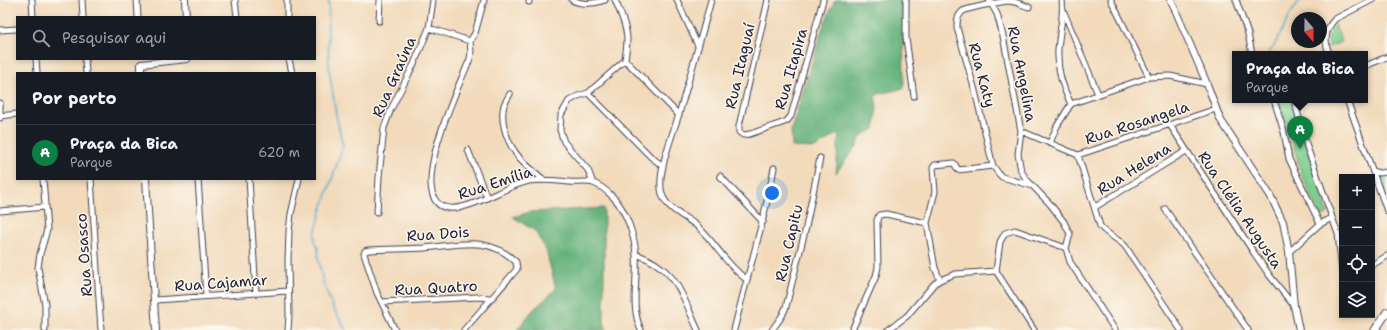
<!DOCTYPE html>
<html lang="pt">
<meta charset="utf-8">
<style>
:root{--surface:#171b24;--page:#242831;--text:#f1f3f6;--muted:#9ea1a6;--line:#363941;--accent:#0b8043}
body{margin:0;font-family:"Shantell Sans",sans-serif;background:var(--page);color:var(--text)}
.controls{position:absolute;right:12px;bottom:12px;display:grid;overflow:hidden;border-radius:0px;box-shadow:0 2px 6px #0003}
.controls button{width:36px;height:36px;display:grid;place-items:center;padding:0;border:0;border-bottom:1px solid var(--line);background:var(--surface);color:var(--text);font:20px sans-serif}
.compass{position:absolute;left:1291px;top:12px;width:36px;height:36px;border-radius:50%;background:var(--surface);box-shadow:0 2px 6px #0003;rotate:160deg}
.you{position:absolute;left:772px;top:193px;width:14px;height:14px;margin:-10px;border:3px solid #fff;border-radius:50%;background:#1a73e8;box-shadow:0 0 0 6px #1a73e833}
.badge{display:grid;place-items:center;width:26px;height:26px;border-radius:50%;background:var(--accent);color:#fff;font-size:13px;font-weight:700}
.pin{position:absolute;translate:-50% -33px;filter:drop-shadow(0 1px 2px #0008)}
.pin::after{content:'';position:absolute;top:21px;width:14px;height:12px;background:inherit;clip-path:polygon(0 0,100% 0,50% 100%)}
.popup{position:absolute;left:1232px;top:51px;width:136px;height:52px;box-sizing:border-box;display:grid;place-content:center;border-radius:0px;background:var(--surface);filter:drop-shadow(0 1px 3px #0005);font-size:13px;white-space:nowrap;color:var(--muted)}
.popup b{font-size:15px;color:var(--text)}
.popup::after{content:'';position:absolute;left:50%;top:100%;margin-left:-8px;border:8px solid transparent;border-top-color:var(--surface)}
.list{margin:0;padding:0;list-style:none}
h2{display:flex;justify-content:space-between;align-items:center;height:52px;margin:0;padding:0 16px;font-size:17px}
h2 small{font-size:13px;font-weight:400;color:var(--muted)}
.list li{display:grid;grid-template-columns:26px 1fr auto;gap:12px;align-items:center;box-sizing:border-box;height:56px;padding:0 16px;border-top:1px solid var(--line)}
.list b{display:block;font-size:15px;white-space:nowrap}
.list p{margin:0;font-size:13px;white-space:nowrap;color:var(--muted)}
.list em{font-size:13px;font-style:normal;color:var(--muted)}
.icon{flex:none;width:22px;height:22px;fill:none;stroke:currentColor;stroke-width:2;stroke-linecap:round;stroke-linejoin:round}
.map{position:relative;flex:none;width:1387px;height:330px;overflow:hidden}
.search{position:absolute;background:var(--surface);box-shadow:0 2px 6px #0003;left:16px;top:16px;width:300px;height:44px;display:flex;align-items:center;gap:10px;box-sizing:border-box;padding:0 14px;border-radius:0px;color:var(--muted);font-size:15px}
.panel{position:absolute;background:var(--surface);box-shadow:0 2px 6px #0003;left:16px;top:72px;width:300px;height:108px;border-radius:0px}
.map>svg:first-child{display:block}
.green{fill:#7cce8f;stroke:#4f7865}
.forest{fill:#65b17a;stroke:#446a5a}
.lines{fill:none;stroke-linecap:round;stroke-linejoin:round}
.stream{stroke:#4ea8cc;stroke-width:1.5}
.minor-casing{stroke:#413e4e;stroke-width:7}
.tertiary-casing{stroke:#413e4e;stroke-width:8}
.secondary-casing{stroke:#413e4e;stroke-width:9}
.minor{stroke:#fff;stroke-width:5}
.tertiary{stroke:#fff;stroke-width:6}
.secondary{stroke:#fff;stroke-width:7}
.labels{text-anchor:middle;stroke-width:3;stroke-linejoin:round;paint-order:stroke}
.street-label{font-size:15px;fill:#22223b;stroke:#fbf7ec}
</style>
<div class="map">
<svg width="1387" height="330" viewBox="0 0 1387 330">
<rect width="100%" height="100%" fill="#fbf7ec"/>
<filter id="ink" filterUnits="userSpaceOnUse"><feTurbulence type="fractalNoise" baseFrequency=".025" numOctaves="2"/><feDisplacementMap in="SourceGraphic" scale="8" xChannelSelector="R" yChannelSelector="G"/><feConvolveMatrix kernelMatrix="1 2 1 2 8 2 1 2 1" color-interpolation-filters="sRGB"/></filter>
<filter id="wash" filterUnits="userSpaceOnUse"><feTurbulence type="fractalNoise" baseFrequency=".012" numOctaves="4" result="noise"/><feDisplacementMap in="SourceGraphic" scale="16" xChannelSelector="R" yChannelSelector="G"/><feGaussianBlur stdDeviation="0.9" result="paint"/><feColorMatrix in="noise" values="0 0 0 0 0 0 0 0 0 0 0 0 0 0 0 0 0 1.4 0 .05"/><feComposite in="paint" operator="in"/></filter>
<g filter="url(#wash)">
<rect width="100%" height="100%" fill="#f2dabb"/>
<path class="green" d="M 1335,25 L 1342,42 L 1329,47 C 1327,38 1330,32 1335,25 Z
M 1278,100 L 1292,100 L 1328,213 L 1325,215 L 1321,216 L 1303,179 L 1291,137 Z
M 1385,175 L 1387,175 L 1386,193 L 1380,188 L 1378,177 Z"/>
<path class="forest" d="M 835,0 L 903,0 L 904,88 L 875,95 L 877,107 L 875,129 L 861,136 L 857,146 L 836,173 L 839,133 L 815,148 L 792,147 L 791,130 L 823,27 Z
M 604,208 L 604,320 L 606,330 L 517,330 L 531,312 L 556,289 L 546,250 L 535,231 L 513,217 L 530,212 Z"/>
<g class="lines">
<path class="stream" d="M 329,0 L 328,28 L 329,68 L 336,115 L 343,146 L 321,212 L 315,234 L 315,240 L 318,248 L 318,258 L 324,286 L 333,308 L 346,330
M 1268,54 L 1274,46 L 1291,13 L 1300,0"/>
</g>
</g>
<g filter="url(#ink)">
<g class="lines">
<g class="minor-casing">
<path id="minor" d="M 32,0 L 33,17
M 82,0 L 83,17
M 137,0 L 138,17
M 235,0 L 237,17
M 287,0 L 287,17
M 484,0 L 475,33 L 470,41 L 471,52 L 470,59 C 461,81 392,223 462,207 C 485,202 506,186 529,181 C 542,179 556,181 569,182 C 576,183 586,181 593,183 C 600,185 608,192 613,197 C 626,210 635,237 636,255 C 638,280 630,307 641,330
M 572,0 C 582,5 595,4 605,0
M 677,0 L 698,46
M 711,0 C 701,38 690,76 679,114 C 673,134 656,174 662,194 C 667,210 685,216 697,226 C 715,242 726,265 746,279
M 768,0 L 739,126 L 739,132 L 743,135 L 750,134 L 782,123 L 787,121 L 791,116 L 823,0
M 906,0 L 906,38 L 914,96
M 989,0 L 997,14 L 1003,36 L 1021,131 L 1018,154 L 1021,171 L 1027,180 L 1050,204 L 1064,222 L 1070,234 L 1066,248 L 1015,230 L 1005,233 L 1000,242 L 996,271
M 1062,0 C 1064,17 1059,33 1058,50 C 1057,69 1062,87 1071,104
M 1111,0 L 1149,77
M 1236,0 L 1248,34 L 1252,54
M 529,2 L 529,0
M 1029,7 C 1023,5 1017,2 1010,1 C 1003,1 969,8 963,11 C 957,16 957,21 957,28 L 975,91 L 993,166 L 999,174 L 1002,177 L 1033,186
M 1063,10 L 1098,94
M 379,21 L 380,0
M 429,28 L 470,41
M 0,30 L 17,29
M 1329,54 C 1324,41 1325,29 1335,19 L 1372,0
M 36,59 L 37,73
M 85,59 L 86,73
M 289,59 L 292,73
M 625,60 L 679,115
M 1365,66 L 1387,57
M 588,93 L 651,157 L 663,166
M 510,94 C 508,97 506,101 504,105 C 500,120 506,139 515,152 C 522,163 534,171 544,180
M 1274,100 L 1284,132 L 1289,159 L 1320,224
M 1294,100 L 1307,147 L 1338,234 L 1342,271
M 1347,100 L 1387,211
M 0,103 L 0,118
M 0,116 L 17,114
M 1170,125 L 1254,253 L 1270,276 L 1294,306
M 1021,131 L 1078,155 L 1216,109
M 1050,143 L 1057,126 L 1071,104 L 1149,77 L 1170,76 L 1207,84
M 468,150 L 487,198
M 1078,155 L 1100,226 C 1106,234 1117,238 1125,246 L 1181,330
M 1373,171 L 1379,173 L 1387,172
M 720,176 L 763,222
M 43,179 L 47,230 L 40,254 L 38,268 L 45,305 L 45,330
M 91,179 L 101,330
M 198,179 L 206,296
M 249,179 L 256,293
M 593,183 L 588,170 L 564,142 L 560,130 L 561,115 L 569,101 L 578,96 L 588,93 L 625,60 C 626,53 627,45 627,37 C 626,24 620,12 615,0
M 1095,207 L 1186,151
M 1165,209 L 1248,330
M 0,211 L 45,207
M 377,212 L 379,177 L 384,128 L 391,109 L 414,64 L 429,28 L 433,0
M 927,223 L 935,192 L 933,168 L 935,165 L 954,163 L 958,170 L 993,166
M 1066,248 L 1070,262 L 1115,330
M 1289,252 L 1320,224 L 1332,218
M 636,254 C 678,269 681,294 698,330
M 1372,265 L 1387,256
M 155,300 L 288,291
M 382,302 L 478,297 L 490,298
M 288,330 L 289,315 L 288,261 L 289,231 L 291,214 L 299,179
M 395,330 L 377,293 L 364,254 L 365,251 L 369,250 C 388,249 407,249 425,248 C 459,245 489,235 516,262 L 517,269 L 464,330
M 734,330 C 747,276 764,223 774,168
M 772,330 L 782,316 L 786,307 L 806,227 L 820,158
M 852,330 L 876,276 L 878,267 L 877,220 L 879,215 L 886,214 L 927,223 L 935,268 L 940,280
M 888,330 L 907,316 L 934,284 L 940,280 L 955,274 L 996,271 L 1034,330"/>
</g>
<g class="tertiary-casing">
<path id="tertiary" d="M 185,0 L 186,17
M 1171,0 L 1207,84 L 1220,119 L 1270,195 L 1283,222 L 1289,252 L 1294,306 L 1299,330
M 141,73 L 141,64 L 187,59
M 146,179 L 149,227 L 156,330"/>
</g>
<g class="secondary-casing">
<path id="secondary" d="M 1375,330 L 1387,312"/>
</g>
<use href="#minor" class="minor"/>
<use href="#tertiary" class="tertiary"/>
<use href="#secondary" class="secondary"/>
</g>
</g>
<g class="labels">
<g class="street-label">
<text transform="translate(740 66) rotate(-77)" y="5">Rua Itaguaí</text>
<text transform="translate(791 69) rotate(-74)" y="5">Rua Itapira</text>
<text transform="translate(1022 74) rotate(79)" y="5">Rua Angelina</text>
<text transform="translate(982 75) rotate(75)" y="5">Rua Katy</text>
<text transform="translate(394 77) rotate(-66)" y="5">Rua Graúna</text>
<text transform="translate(1137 123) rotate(-18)" y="5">Rua Rosangela</text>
<text transform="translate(1134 169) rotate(-32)" y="5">Rua Helena</text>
<text transform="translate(495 183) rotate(-18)" y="5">Rua Emília</text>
<text transform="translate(1240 210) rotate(56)" y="5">Rua Clélia Augusta</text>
<text transform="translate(438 234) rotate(-4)" y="5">Rua Dois</text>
<text transform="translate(789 243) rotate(-77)" y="5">Rua Capitu</text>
<text transform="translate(84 255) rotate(-94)" y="5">Rua Osasco</text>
<text transform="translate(221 283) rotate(-4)" y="5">Rua Cajamar</text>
<text transform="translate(436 288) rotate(-3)" y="5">Rua Quatro</text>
</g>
</g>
</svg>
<div class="controls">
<button>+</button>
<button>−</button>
<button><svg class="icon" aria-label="locate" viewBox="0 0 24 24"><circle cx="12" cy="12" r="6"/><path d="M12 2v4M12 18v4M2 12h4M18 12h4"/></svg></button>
<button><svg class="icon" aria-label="layers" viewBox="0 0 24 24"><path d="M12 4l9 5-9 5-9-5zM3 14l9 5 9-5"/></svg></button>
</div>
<svg class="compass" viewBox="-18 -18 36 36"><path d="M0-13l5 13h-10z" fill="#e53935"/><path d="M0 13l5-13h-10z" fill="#9ea1a6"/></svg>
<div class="you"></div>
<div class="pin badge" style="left:1300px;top:149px">A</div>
<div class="popup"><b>Praça da Bica</b>Parque</div>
<div class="search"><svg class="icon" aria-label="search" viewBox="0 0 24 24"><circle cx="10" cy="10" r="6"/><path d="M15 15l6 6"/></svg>Pesquisar aqui</div>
<section class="panel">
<h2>Por perto<small></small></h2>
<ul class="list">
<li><span class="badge">A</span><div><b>Praça da Bica</b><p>Parque</p></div><em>620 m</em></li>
</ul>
</section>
</div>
